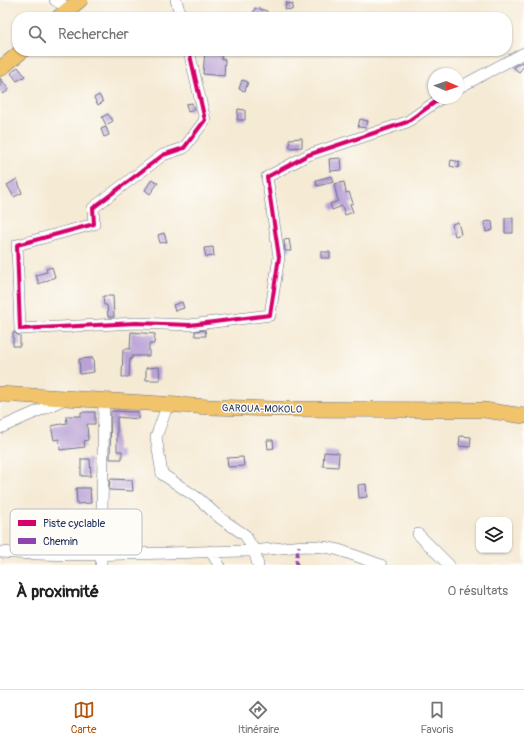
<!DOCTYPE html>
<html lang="fr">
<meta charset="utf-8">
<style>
:root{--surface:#fff;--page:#f6f6f6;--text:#202124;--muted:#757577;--line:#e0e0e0;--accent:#b45309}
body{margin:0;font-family:Pangolin,sans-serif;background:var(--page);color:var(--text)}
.controls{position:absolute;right:12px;bottom:12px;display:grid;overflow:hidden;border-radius:8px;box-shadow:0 1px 3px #0004}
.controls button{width:36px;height:36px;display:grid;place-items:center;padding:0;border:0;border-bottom:1px solid var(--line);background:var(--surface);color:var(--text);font:20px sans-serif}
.compass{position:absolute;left:428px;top:68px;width:36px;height:36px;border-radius:50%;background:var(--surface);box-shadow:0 1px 3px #0004;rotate:92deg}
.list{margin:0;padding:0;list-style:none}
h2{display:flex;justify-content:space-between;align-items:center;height:52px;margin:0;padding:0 16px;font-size:17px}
h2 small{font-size:13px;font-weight:400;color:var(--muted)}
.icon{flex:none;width:22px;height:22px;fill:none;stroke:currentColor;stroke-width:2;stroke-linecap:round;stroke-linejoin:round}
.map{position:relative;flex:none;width:524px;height:565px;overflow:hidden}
.search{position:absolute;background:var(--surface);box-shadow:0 1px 3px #0004;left:12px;right:12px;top:12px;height:44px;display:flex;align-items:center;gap:10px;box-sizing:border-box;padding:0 14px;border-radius:16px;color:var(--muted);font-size:15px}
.sheet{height:124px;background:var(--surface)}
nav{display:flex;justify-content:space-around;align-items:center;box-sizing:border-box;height:56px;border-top:1px solid var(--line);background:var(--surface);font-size:11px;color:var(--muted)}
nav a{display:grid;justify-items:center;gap:2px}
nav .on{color:var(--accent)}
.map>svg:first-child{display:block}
.building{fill:#baa1d6}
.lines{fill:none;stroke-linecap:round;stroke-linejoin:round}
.minor-casing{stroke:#677087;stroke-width:12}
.major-casing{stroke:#677087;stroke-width:16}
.minor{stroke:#fff;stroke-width:11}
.major{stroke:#f1c36a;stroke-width:15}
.quiet{stroke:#8e44ad;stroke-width:3;stroke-dasharray:6 3;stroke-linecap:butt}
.cycleway-casing{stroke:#fdfcf7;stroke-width:6}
.cycleway{stroke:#d6006c;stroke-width:4}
.labels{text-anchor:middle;stroke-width:3;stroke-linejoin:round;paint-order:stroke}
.street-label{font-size:10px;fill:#1b2f5e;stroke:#fdfcf7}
.key{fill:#fdfcf7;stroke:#b9bec9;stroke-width:1}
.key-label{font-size:11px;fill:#1b2f5e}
</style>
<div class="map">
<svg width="524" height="565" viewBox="0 0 524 565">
<rect width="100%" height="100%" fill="#fdfcf7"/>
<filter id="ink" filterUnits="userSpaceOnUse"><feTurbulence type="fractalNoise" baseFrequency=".025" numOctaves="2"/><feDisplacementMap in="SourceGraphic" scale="8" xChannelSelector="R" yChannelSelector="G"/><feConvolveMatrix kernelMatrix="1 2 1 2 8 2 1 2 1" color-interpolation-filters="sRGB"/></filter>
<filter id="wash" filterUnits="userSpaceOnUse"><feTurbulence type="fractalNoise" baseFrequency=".012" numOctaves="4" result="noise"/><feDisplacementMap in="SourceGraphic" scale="16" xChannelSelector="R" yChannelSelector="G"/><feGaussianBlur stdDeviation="0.9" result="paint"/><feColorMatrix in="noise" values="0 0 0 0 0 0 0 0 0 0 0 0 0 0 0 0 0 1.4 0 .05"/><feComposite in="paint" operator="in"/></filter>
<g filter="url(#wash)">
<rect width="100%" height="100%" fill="#f5ead4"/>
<g id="blocks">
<path class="building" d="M 286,3 L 293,4 L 292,10 L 285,9 Z
M 255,8 L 267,11 L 265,17 L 252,17 Z
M 205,51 L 210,51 L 222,56 L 221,59 L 225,59 L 224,76 L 203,74 Z
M 522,62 L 524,66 L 519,72 L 513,67 Z
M 18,67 L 25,76 L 17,81 L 11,73 Z
M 0,78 L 9,90 L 3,94 L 0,89 Z
M 242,80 L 248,82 L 245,91 L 239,89 Z
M 99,95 L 103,102 L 98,105 L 94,98 Z
M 192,103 L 194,110 L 188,112 L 186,104 Z
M 238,109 L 245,110 L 245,120 L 237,120 Z
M 108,114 L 113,121 L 106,125 L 102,117 Z
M 360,119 L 368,121 L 366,128 L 358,127 Z
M 106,127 L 109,135 L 104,137 L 101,129 Z
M 302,138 L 302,147 L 290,148 L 289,139 Z
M 341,158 L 342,170 L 330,171 L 329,159 Z
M 451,160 L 460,162 L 458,168 L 450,166 Z
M 332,176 L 334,182 L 317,186 L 316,180 Z
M 17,179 L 22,193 L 14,197 L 7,185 Z
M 152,179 L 158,183 L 150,194 L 145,190 Z
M 344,182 L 346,193 L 349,192 L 353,203 L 350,204 L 353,212 L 345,215 L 342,206 L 332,210 L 330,204 L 338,201 L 334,184 Z
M 505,218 L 513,218 L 513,233 L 505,233 Z
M 492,221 L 493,230 L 486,232 L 484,222 Z
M 458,222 L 461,234 L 455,236 L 452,224 Z
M 164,233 L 167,242 L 160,243 L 158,235 Z
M 289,239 L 291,251 L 285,251 L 284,240 Z
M 213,247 L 214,256 L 206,257 L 204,248 Z
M 321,252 L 330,252 L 330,258 L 321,258 Z
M 52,267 L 55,277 L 39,284 L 36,275 L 47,272 L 46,269 Z
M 103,296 L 113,296 L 114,317 L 108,317 L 107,305 L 104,305 Z
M 182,302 L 184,308 L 175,311 L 173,305 Z
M 205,330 L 206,336 L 195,336 L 195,331 Z
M 13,332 L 20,336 L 20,346 L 13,346 Z
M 131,332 L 155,334 L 154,344 L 149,344 L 149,356 L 132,356 L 132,359 L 130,359 L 129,377 L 122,377 L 123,349 L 130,349 Z
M 93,358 L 94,372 L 80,374 L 79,359 Z
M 159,367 L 160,380 L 146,380 L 146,368 Z
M 111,411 L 138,412 L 138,419 L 117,417 L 117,451 L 122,451 L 122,459 L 110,459 Z
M 81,412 L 95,412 L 95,424 L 87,424 L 88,440 L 84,441 L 85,447 L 60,450 L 59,439 L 54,440 L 51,426 L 67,423 L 66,416 L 81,416 Z
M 460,436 L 471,437 L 470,447 L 459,446 Z
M 267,440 L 273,440 L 274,448 L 268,449 Z
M 324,452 L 339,453 L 338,467 L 323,466 Z
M 243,457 L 244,466 L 228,467 L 227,458 Z
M 81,459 L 90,459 L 91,476 L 81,476 Z
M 110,479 L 132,480 L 133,491 L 109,490 Z
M 366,484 L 367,497 L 359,498 L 358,485 Z
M 76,488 L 90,488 L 91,503 L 77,504 Z"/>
</g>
</g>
<g filter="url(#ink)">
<use href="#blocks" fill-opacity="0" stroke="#677087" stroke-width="1"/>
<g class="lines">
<g class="minor-casing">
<path id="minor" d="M 55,0 L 68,8
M 176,0 L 181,17
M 189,51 L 205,120 L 184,148 L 163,155 L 93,208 L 94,224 L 17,245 L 20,329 L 136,323 L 190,325 L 270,315 L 279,257 L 267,177 L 308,155 L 407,122 L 441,98
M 458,88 L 524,53
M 168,404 L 156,437 L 162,474 L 199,499 L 220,518 L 245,535 L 254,550 L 258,565
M 0,428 L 65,399
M 418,534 L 449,565
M 211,551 L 219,565
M 0,552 C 82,558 165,552 247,551 C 276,550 306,542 335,549 C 350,553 366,560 381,565
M 101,565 L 104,400"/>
</g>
<g class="major-casing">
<path id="major" d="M 59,17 L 80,0
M 0,69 L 22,51
M 0,394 L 210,407 L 274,409 L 484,410 L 524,416"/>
</g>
<use href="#minor" class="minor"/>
<use href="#major" class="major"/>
<path class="quiet" d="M 297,565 L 296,560 L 299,546"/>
<g class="cycleway-casing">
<path id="cycleway" d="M 189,51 L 205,120 L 184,148 L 163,155 L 93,208 L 94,224 L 17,245 L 20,329 L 136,323 L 190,325 L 270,315 L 279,257 L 267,177 L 308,155 L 407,122 L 441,98"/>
</g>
<use href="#cycleway" class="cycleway"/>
</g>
</g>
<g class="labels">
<g class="street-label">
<text transform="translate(262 408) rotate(1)" y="4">GAROUA-MOKOLO</text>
</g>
</g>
<rect x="10" y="509" width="132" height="46" rx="6" class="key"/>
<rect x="18" y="520" width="18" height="6" fill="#d6006c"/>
<rect x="18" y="538" width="18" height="6" fill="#8e44ad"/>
<g class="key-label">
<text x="43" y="527">Piste cyclable</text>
<text x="43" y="545">Chemin</text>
</g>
</svg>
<div class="controls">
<button><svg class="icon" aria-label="layers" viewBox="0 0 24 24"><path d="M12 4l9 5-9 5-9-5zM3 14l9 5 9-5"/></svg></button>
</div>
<svg class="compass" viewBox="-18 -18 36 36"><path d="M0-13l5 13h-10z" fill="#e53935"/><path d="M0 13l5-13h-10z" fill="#757577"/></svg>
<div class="search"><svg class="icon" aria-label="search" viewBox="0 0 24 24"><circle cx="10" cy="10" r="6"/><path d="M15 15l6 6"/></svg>Rechercher</div>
</div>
<section class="sheet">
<h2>À proximité<small>0 résultats</small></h2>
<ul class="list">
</ul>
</section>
<nav>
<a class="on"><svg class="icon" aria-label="map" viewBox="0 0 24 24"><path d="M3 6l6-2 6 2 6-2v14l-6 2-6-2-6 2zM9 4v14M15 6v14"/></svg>Carte</a>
<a><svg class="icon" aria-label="directions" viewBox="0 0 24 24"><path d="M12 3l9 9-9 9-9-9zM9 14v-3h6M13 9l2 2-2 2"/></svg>Itinéraire</a>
<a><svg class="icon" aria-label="saved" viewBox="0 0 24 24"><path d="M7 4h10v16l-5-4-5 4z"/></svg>Favoris</a>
</nav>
